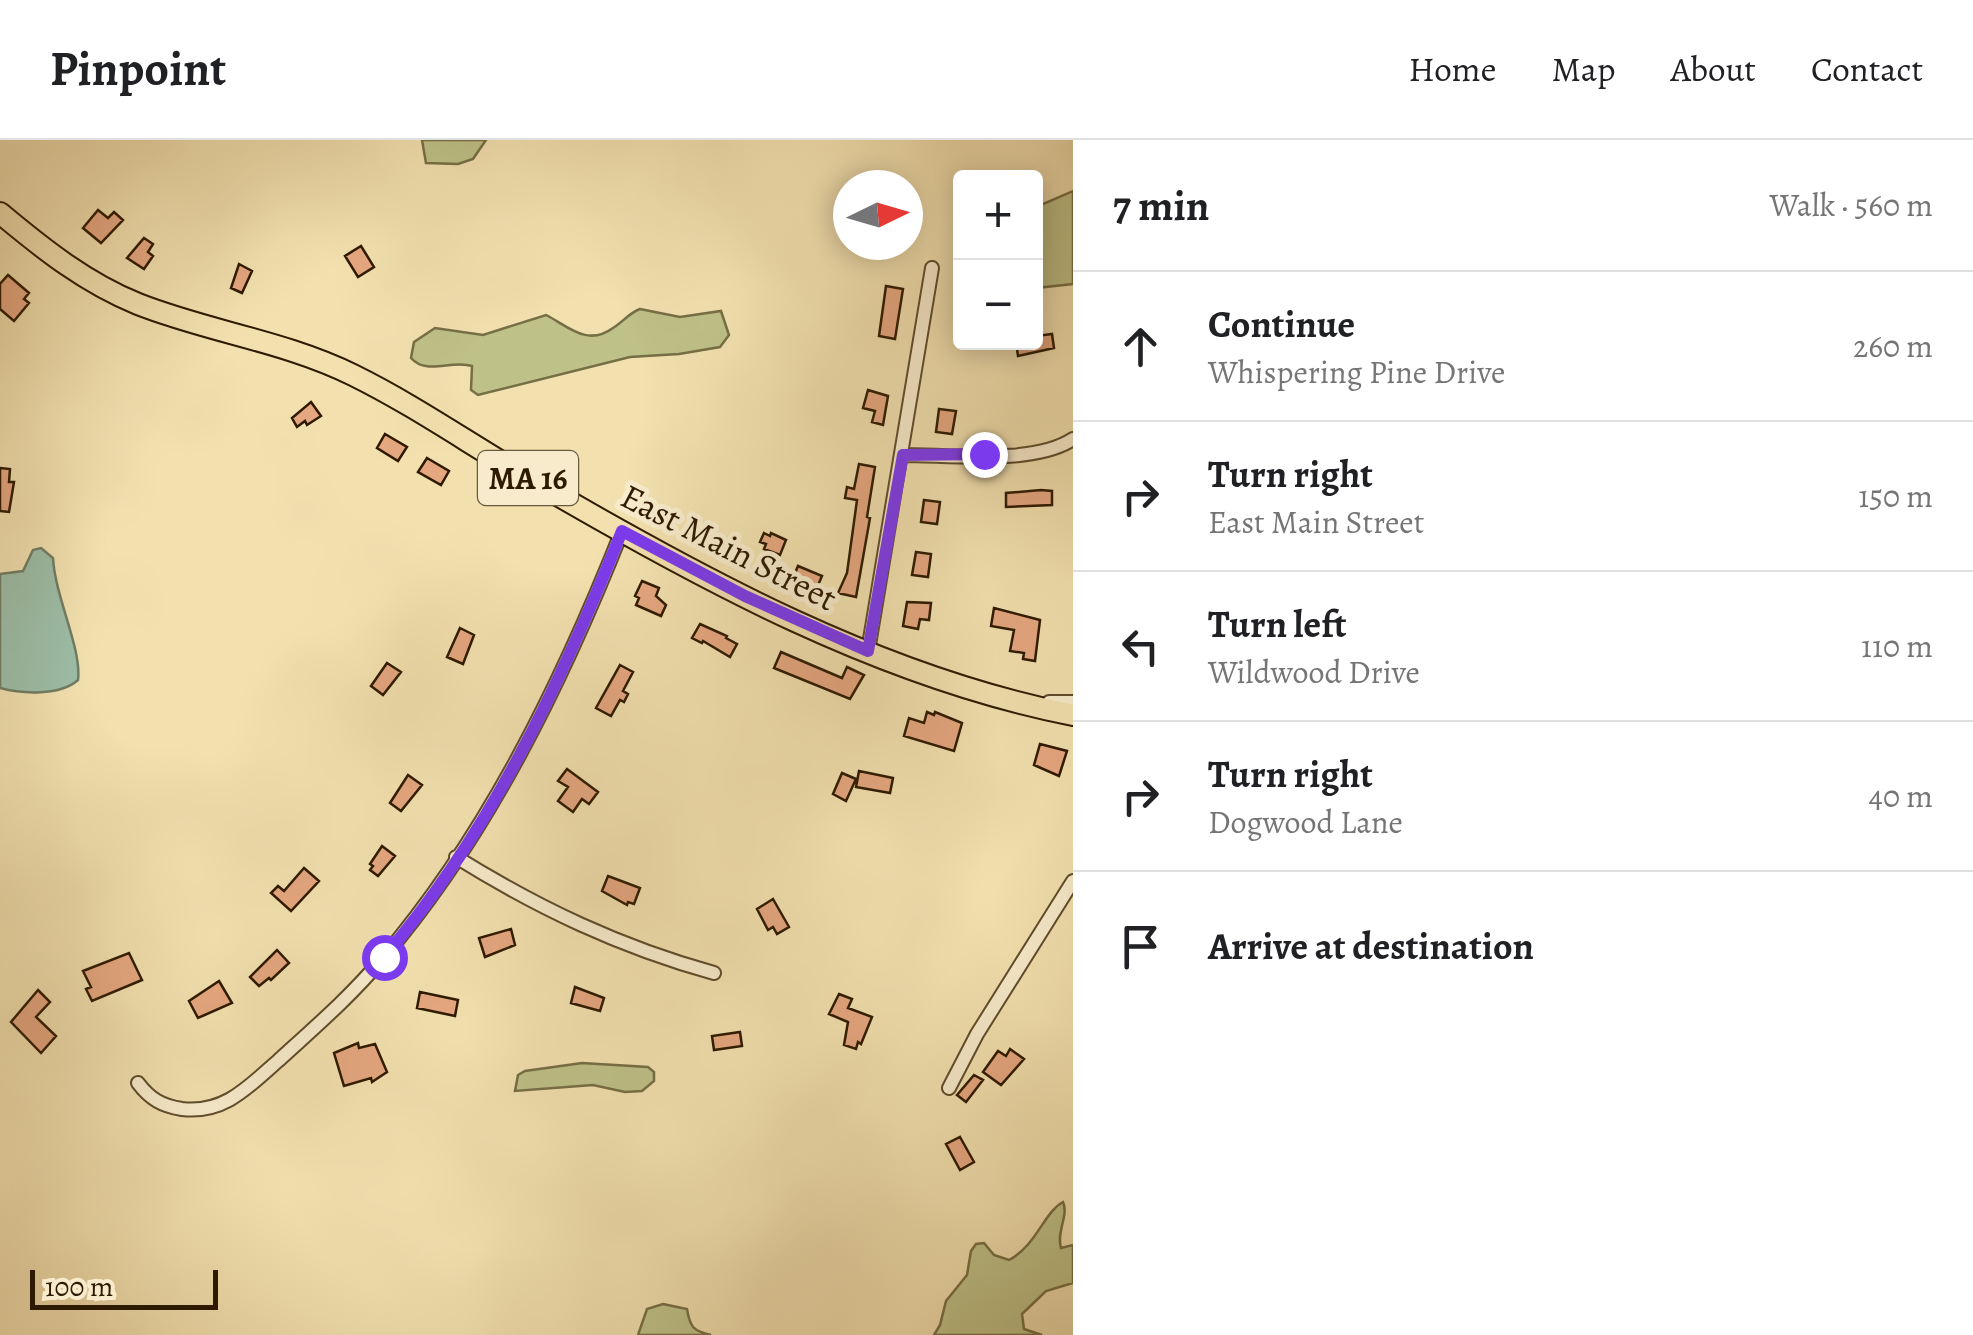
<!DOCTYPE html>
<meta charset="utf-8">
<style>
:root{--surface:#fff;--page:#f2f2f2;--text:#202124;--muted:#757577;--line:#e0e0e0}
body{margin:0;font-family:Alegreya,serif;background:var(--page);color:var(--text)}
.controls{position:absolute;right:30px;top:30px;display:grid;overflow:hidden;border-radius:10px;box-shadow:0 5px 25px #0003}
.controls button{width:90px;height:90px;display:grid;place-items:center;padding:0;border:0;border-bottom:2px solid var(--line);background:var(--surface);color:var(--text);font:50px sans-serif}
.compass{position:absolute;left:833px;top:30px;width:90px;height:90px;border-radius:50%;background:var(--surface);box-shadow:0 5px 25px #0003;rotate:85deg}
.scale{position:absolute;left:30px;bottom:25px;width:188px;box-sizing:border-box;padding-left:10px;border:5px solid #2e1a00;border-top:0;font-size:28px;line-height:35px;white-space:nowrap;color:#2e1a00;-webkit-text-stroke:8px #f7ebcb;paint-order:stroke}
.stop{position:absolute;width:30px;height:30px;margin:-22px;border:8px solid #7c3aed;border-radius:50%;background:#fff}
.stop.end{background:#7c3aed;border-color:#fff;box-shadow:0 2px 10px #0008}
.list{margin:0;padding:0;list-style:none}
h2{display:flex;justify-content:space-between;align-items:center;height:130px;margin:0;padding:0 40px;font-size:42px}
h2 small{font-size:32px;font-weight:400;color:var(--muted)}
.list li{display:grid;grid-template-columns:65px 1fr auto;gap:30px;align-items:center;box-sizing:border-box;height:150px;padding:0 40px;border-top:2px solid var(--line)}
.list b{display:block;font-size:38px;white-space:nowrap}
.list p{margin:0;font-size:32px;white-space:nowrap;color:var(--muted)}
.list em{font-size:32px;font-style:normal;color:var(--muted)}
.icon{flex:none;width:55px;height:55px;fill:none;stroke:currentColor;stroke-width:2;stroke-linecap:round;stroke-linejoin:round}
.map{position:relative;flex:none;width:1073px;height:1195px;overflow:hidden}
header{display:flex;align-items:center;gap:60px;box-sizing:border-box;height:140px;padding:0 50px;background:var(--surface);border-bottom:2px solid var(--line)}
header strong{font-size:48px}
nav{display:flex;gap:55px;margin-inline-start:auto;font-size:35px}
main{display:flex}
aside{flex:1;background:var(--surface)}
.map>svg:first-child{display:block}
.green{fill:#bec188;stroke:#766e44;stroke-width:2.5}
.water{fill:#9cbda7;stroke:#707c64;stroke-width:2.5}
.building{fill:#e5a780;stroke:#2e1a00;stroke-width:2.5}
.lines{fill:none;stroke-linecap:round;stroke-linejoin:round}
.street-casing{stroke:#5f4c2c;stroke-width:16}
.primary-casing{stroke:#2e1a00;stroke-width:24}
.street{stroke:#f7ebcb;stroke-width:12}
.primary{stroke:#f2e0af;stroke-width:20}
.route{stroke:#7c3aed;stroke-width:12}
.labels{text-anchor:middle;stroke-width:10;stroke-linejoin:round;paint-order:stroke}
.shield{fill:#f7ebcb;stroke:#6a593d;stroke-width:2.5}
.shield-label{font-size:32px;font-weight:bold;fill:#2e1a00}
.street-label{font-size:35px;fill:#2e1a00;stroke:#f7ebcb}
</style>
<header>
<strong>Pinpoint</strong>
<nav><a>Home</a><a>Map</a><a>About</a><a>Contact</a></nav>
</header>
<main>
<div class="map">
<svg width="1073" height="1195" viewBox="0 0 1073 1195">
<rect width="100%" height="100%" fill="#f2e0af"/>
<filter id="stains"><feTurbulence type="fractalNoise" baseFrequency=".002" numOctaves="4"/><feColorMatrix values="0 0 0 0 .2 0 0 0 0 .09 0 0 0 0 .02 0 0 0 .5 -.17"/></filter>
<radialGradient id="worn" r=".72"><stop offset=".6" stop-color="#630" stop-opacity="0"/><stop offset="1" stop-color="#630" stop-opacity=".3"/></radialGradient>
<path class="green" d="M 422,0 L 486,0 L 473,19 L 458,24 L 426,23 Z
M 1073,51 L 1073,144 L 1036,148 L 1036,67 Z
M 640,169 L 680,177 L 721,171 L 729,195 L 720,207 L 679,214 L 630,217 L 478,255 L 471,250 L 472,226 C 452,219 427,236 411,218 L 414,202 L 435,188 L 483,195 L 546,175 C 568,186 587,207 613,188 C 623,182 629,173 640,169 Z
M 582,923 L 648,927 L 654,932 L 654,941 L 642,951 L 625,952 L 593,945 L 515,951 L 518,935 L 525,931 Z
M 1063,1062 C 1069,1076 1056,1092 1061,1108 L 1073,1105 L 1073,1143 L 1046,1151 L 1022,1174 L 1024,1189 L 1042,1195 L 934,1195 L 940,1185 L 946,1161 L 967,1135 L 971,1111 L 976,1104 L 984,1103 L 994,1115 L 1009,1120 C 1037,1105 1044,1072 1063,1062 Z
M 663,1164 L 687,1169 C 690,1187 693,1191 711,1195 L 638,1195 L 647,1169 Z"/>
<path class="water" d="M 41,408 L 53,418 C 55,457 82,509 78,540 C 60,556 22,554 0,548 L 0,434 L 23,431 L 33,410 Z"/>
<path class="building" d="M 98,70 L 108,78 L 114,72 L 123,80 L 101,103 L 83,88 Z
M 144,98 L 153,104 L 148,112 L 153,116 L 144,129 L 127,118 Z
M 361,106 L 374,127 L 358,137 L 345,116 Z
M 239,124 L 252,131 L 242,153 L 231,148 Z
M 8,135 L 29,153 L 24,159 L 29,163 L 14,181 L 0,169 L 0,144 Z
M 886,146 L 903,149 L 895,199 L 879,196 Z
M 1052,194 L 1054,208 L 1018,216 L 1016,202 L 1036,202 L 1036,196 Z
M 868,250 L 888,256 L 883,285 L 872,282 L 875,271 L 863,268 Z
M 311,262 L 321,276 L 307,285 L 305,281 L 297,287 L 292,278 Z
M 939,269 L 956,271 L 952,294 L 936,292 Z
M 385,294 L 407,307 L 398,321 L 377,308 Z
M 427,318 L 449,331 L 441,345 L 418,332 Z
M 859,324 L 875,327 L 867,377 L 870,378 L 856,457 L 838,453 L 847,433 L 857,360 L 845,358 L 847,347 L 854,349 Z
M 0,328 L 10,329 L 9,342 L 14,342 L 9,372 L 0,371 Z
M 1041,350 L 1052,351 L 1052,365 L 1006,367 L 1006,353 Z
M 924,360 L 940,362 L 937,384 L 921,382 Z
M 764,393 L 770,396 L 771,393 L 786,400 L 780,415 L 764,409 L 766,404 L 760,402 Z
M 916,412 L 931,414 L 928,437 L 912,435 Z
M 798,426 L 822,436 L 816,450 L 792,440 Z
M 642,441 L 659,448 L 656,456 L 666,465 L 661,476 L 636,465 L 639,458 L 635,456 Z
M 907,462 L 931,463 L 929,480 L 920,479 L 918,489 L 903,486 Z
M 994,468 L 1040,480 L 1035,521 L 1023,519 L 1024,513 L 1010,511 L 1014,490 L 991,486 Z
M 700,484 L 727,496 L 726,498 L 737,504 L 730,517 L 703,501 L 702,503 L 692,498 Z
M 460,488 L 474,495 L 463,524 L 447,517 Z
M 781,512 L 842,538 L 847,527 L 864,535 L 850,559 L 774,528 Z
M 387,523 L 401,532 L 383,555 L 371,546 Z
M 620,525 L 633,532 L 623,551 L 628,554 L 624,562 L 620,560 L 611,576 L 596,568 Z
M 927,572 L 934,575 L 935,572 L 962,583 L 954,611 L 904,596 L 909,578 L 924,583 Z
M 1040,604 L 1067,611 L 1059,636 L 1034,625 Z
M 567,629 L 598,652 L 589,664 L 582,659 L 573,672 L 558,661 L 568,647 L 558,641 Z
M 859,631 L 893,638 L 890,653 L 856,647 Z
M 842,633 L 856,639 L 846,661 L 833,654 Z
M 408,635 L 422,645 L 401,671 L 390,663 Z
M 382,706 L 395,716 L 378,736 L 370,730 L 373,726 L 370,724 Z
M 304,728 L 319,741 L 291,771 L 271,753 L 278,746 L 284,751 Z
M 608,736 L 640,748 L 634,764 L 628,762 L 627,765 L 602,751 Z
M 773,759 L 789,787 L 777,794 L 773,787 L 768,790 L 757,769 Z
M 511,789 L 515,805 L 485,817 L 479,798 Z
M 277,810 L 289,823 L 271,840 L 269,838 L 259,846 L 250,837 Z
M 129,813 L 142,840 L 92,861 L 86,849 L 91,847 L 83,831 Z
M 219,841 L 232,863 L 198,878 L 189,861 Z
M 575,847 L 604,858 L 600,871 L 571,863 Z
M 38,850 L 50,862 L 36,877 L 56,896 L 41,913 L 11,882 Z
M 420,852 L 458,860 L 455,876 L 417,868 Z
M 839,854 L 852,859 L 848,868 L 872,877 L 861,904 L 858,902 L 856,909 L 844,905 L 848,882 L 829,874 Z
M 740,892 L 742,906 L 714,910 L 712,896 Z
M 358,903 L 359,908 L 375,904 L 387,932 L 372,942 L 371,938 L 344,946 L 334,913 Z
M 1010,909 L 1024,919 L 1001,945 L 983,932 L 998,911 L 1006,916 Z
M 974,935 L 983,940 L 966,962 L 957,955 Z
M 960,997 L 974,1022 L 960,1030 L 946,1004 Z"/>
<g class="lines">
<g class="street-casing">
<path id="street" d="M 903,315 C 951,315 1034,325 1073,299
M 868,511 L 932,128
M 1049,562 L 1073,562
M 456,717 C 538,768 620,807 714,833
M 138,943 C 150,959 162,966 182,969 C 225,974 249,946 279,920 C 314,888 351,856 382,819 C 488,695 562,542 622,391
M 949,948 L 977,894 L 1073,741"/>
</g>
<g class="primary-casing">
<path id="primary" d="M 0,73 C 43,109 86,143 138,164 C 209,192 284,201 353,235 C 416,266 474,307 535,342 C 703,440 881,537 1073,575"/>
</g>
<use href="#street" class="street"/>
<use href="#primary" class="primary"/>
</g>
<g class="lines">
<path class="route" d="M 384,817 C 490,694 562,541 622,391 L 745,456 L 868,511 L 903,315 L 984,314"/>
</g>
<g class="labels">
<rect class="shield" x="478" y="311" width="100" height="54" rx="8"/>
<g class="shield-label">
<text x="528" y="349">MA 16</text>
</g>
<g class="street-label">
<text transform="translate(729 407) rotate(27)" y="12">East Main Street</text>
</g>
</g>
<rect width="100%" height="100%" filter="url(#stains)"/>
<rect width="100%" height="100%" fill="url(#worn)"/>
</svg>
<div class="controls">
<button>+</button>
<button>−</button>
</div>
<svg class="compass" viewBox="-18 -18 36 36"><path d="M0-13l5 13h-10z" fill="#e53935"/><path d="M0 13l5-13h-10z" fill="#757577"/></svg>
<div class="scale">100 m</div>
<div class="stop" style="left:384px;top:817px"></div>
<div class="stop end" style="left:984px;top:314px"></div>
</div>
<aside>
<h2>7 min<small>Walk · 560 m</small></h2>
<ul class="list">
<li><svg class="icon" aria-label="ahead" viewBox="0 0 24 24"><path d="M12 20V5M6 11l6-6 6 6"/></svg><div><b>Continue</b><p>Whispering Pine Drive</p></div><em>260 m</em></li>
<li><svg class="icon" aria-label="right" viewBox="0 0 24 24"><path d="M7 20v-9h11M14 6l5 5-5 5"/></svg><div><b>Turn right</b><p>East Main Street</p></div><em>150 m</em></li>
<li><svg class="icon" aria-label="left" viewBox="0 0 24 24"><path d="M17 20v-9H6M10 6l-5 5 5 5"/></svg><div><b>Turn left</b><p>Wildwood Drive</p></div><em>110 m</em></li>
<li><svg class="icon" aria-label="right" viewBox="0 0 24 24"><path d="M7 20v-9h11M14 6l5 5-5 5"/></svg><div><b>Turn right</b><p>Dogwood Lane</p></div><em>40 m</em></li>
<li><svg class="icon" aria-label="arrive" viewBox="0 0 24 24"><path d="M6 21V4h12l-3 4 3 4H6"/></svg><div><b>Arrive at destination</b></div></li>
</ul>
</aside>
</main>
